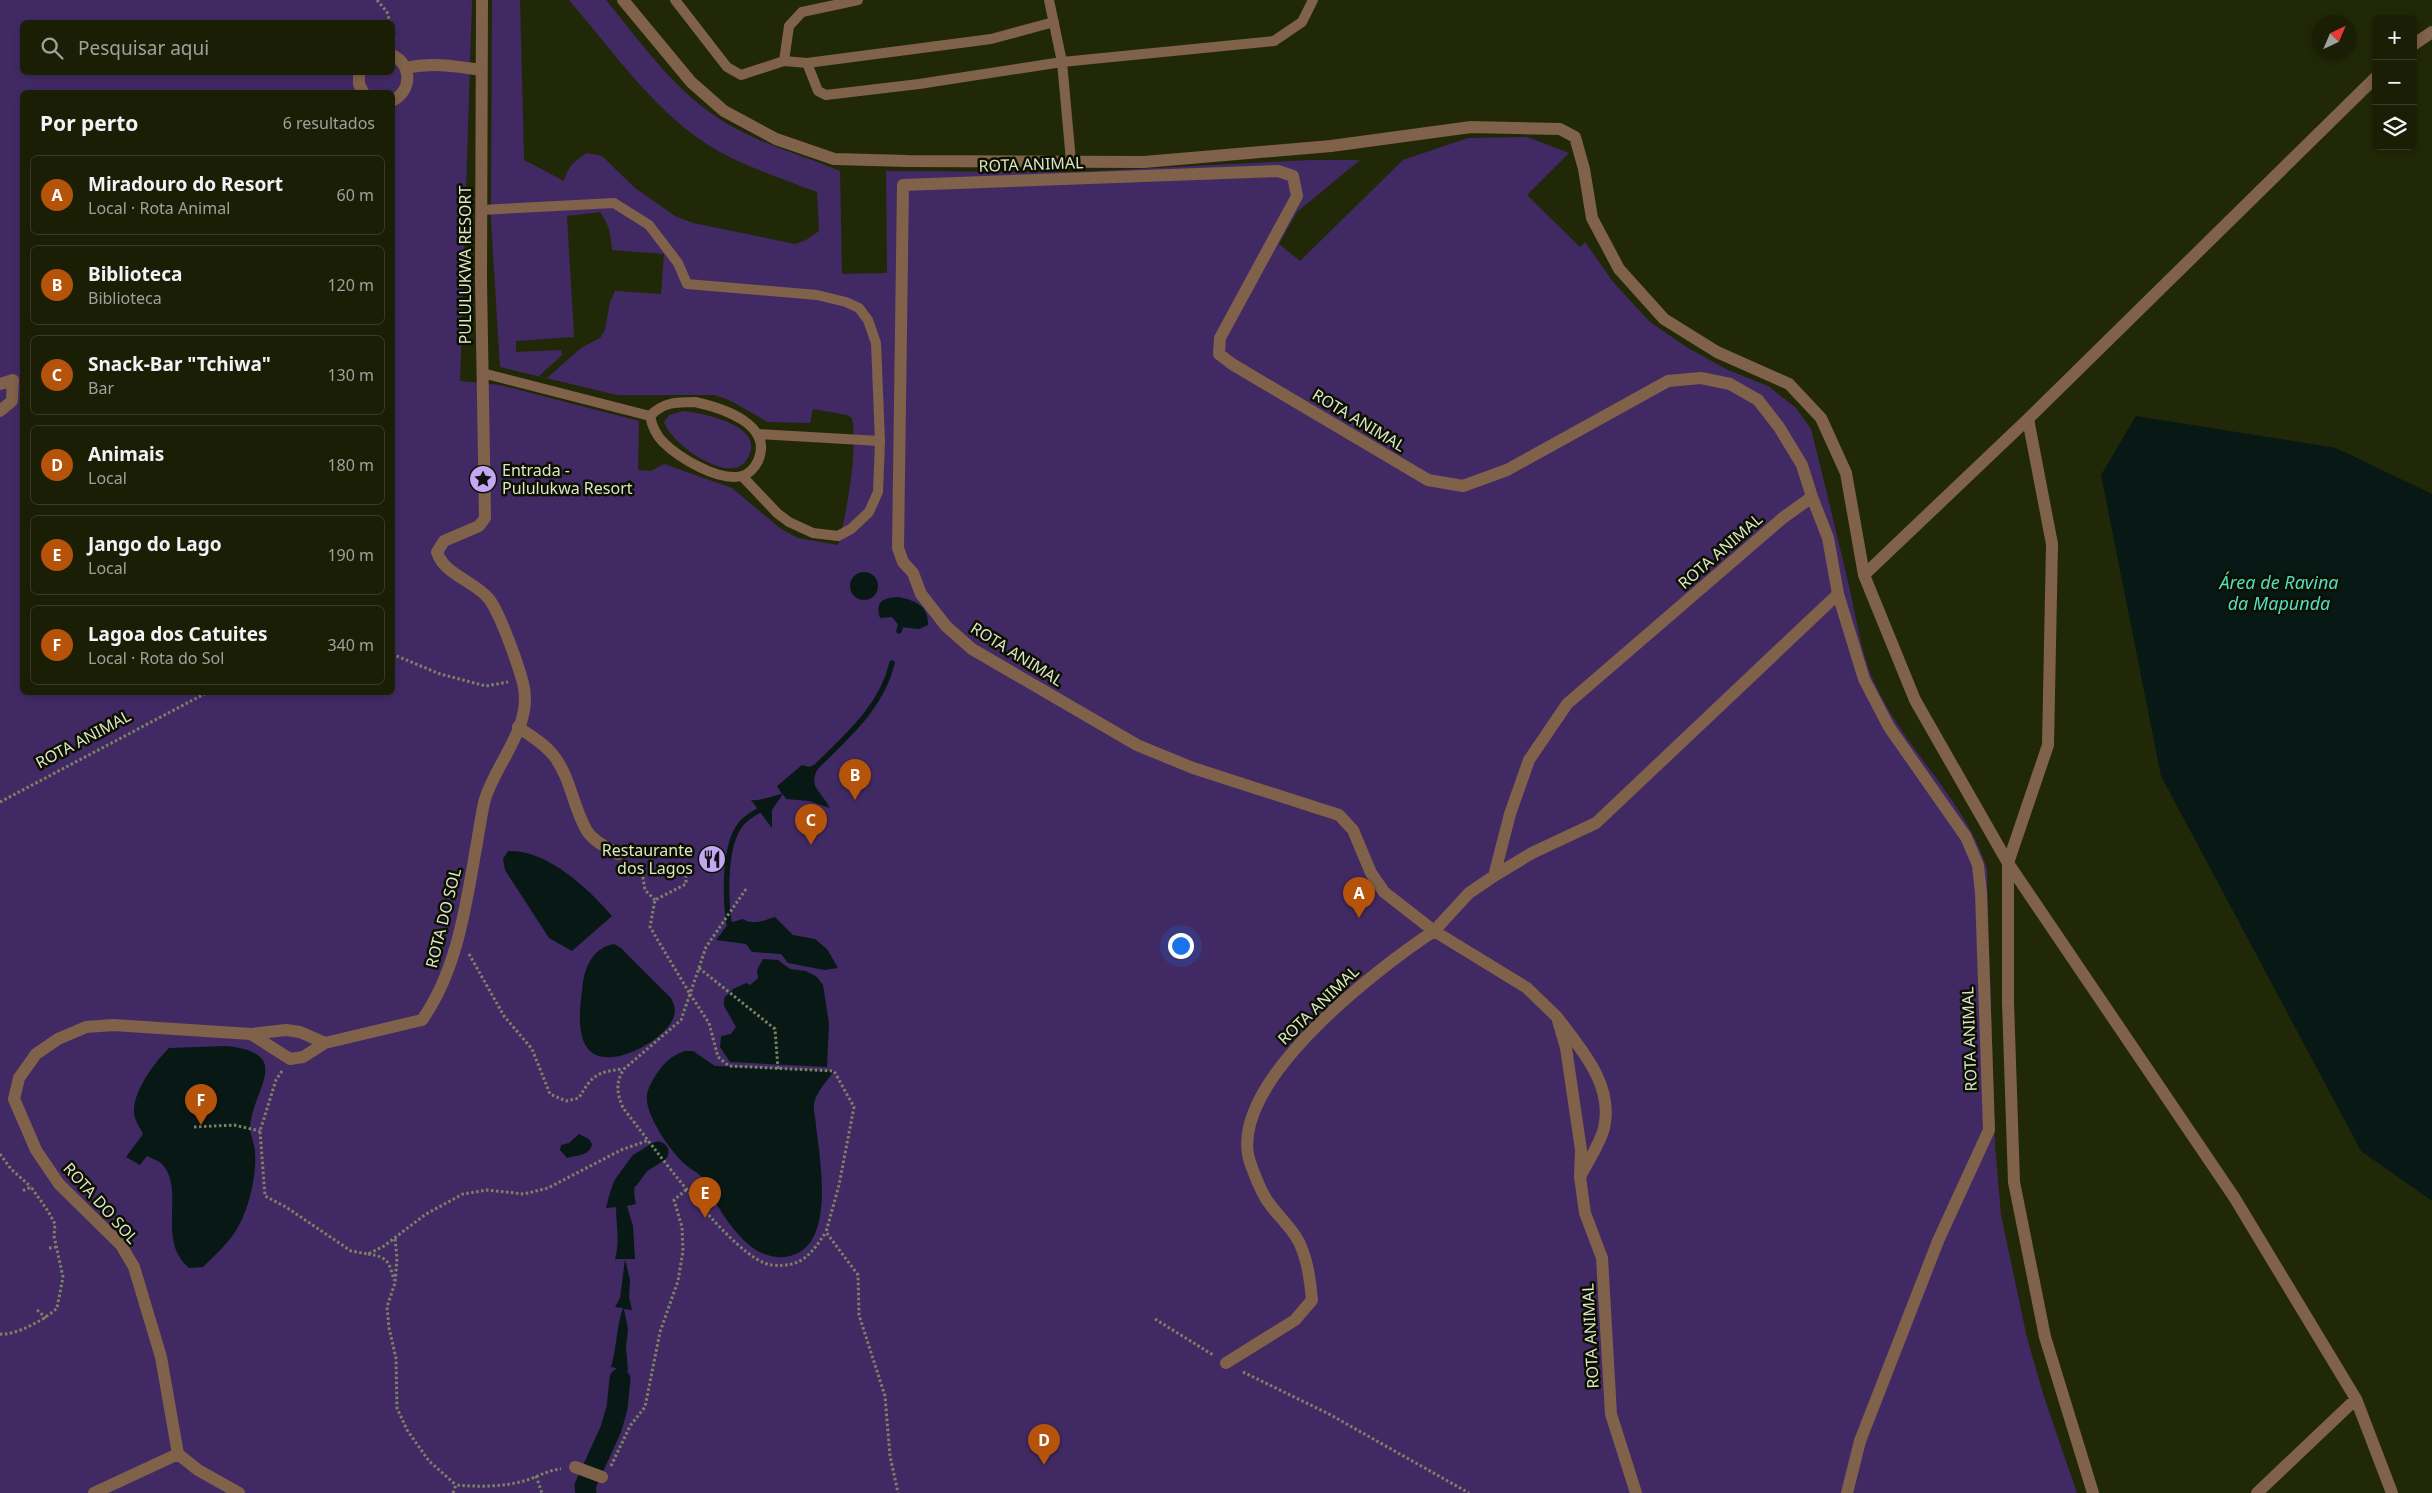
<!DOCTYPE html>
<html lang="pt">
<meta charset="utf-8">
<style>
:root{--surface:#191e05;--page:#22270f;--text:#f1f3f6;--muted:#9fa29a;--line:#373c27;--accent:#b45309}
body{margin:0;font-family:"Noto Sans",sans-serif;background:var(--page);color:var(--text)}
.controls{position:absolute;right:15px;top:15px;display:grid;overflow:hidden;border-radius:8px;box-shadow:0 2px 8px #0003}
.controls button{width:45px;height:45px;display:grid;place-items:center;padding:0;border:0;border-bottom:1px solid var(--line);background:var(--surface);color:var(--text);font:25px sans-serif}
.compass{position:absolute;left:2312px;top:15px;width:45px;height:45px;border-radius:50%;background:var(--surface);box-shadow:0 2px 8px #0003;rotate:44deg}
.you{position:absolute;left:1180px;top:945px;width:18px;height:18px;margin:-12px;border:4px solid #fff;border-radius:50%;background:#1a73e8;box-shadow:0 0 0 8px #1a73e833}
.badge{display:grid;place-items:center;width:32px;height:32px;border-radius:50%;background:var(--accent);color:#fff;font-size:16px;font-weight:700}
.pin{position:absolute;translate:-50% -41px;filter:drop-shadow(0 1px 2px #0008)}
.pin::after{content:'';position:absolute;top:26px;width:18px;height:15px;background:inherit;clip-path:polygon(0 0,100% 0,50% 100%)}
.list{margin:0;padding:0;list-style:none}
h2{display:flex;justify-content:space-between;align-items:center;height:65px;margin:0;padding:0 20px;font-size:21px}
h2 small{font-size:16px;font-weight:400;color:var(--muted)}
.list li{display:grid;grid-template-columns:32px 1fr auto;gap:15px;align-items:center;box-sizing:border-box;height:80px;margin:0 10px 10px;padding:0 10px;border:1px solid var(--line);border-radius:8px}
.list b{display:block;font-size:19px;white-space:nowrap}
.list p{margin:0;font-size:16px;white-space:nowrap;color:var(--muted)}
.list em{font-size:16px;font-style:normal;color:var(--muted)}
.icon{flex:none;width:28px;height:28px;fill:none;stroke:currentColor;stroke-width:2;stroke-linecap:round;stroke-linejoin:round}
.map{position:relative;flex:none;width:2432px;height:1493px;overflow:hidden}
.search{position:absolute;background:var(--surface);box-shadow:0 2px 8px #0003;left:20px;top:20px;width:375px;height:55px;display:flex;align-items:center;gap:12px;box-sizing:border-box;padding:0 18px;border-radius:8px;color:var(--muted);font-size:19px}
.panel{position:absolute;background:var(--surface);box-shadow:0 2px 8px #0003;left:20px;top:90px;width:375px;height:605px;border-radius:8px}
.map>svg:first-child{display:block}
.green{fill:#412a64;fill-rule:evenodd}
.water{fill:#071815}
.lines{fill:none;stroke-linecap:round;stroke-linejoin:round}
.stream{stroke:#071815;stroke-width:5.5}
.canal{stroke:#071815;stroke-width:21}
.path{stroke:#7b8363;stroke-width:3;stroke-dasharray:2.5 2.5;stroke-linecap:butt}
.lane{stroke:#806149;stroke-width:10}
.street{stroke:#806149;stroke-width:12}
.labels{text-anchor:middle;stroke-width:5;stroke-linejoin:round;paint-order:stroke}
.street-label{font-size:16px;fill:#dce5c5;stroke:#0c1000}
.poi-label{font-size:16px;fill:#dce5c5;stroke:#0c1000;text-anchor:start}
.water-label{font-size:18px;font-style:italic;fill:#56dcc5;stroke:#0c1000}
</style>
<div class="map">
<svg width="2432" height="1493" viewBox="0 0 2432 1493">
<rect width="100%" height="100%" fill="#212807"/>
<path class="green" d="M 0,0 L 472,0 L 460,381 L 500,385 L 639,421 L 638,470 L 651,471 L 664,464 L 732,488 L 781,529 L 798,538 L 838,545 C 847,512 858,451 852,418 L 847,415 L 813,409 L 810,423 L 768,422 L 731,401 L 715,395 L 617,395 L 500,367 L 491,220 L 492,0 L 520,0 L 524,160 L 564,181 C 568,167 574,161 587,153 L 602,156 L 635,188 L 675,216 L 693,223 L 795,244 L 806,240 L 819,231 L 817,192 C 786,180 747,167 718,151 C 657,116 614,52 569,0 L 606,0 C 640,41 673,89 718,118 C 756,143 799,154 840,171 L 842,274 L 887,273 L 886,171 L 1077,172 L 1311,160 L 1360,160 L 1297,212 L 1279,244 L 1300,261 L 1403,160 L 1468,138 L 1527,137 L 1569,153 L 1527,195 L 1580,247 L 1585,242 L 1613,282 L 1650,322 L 1688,348 L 1728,370 L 1768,386 L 1796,408 L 1811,429 C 1825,484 1838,540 1851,595 C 1857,623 1863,660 1876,686 C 1906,751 1966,801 1987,869 L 1995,1145 L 2001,1215 L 2027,1338 L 2044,1397 L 2077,1493 L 0,1493 ZM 22,22 L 392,22 L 392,72 L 22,72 ZM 22,92 L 392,92 L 392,692 L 22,692 ZM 600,212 C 609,224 611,235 612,250 L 664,254 L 661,294 L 615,291 L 610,302 L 605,330 L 600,338 L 581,348 L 547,378 L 539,376 L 562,355 L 561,350 L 516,352 L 516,341 L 574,337 L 567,216 Z
M 683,411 C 701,413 761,424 750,453 C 748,459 744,465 738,467 C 715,475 671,442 664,422 L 669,415 Z"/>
<path class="water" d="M 2136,416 L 2336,448 L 2432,494 L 2432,1201 L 2361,1151 L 2161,776 L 2101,475 Z
M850 586a14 14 0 1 1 28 0a14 14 0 1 1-28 0Z
M 898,597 C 914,600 929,605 928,625 L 919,629 L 900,627 L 892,617 L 880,618 C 875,602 882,598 898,597 Z
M 821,762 C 807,788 817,785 830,808 L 809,801 L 786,799 L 783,794 L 772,810 L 772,828 L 751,800 C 762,801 771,796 782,794 L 777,786 L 802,765 L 809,767 Z
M 508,851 C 547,849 589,889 612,916 L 572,951 L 549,938 L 505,870 L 503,859 Z
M 775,917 L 793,935 L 815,939 L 827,949 L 838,968 L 824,970 L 788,963 L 781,954 L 752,952 L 746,944 L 716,940 L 729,923 L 743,919 C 753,926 765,920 775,917 Z
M 614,944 L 621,948 L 671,998 C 674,1004 676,1010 674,1016 C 668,1039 608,1073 588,1049 C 575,1032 581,1002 583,982 C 586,964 595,947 614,944 Z
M 763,959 L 778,960 L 790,969 L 806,971 L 817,977 L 823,985 L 829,1023 L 827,1067 L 730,1062 L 720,1047 L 721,1036 L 731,1034 L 736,1027 L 724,1006 L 724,998 L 733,989 L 746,983 L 750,985 L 758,978 L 757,970 Z
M 226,1046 C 295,1053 253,1088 250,1127 C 250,1136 255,1144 255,1153 C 257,1173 249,1209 238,1227 C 230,1242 215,1255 203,1267 L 189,1268 C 155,1239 187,1189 161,1163 C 157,1160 151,1158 147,1156 L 140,1165 L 126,1157 L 143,1134 C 140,1128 134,1119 134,1112 C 133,1091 155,1062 169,1048 Z
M 685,1051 L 693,1051 L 715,1066 L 834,1071 C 827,1081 816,1092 814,1104 C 813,1110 816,1119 816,1126 C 820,1160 836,1245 790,1256 C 752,1265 727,1221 710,1194 C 707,1188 706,1182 702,1177 C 697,1172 692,1170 687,1166 C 672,1154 644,1114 647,1095 C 648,1088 651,1083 654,1078 C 662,1065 670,1056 685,1051 Z
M 579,1134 L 589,1139 L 592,1144 C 590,1156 577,1155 567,1158 L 560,1150 L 561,1145 L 569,1143 Z
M 648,1158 C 637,1174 631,1185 636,1204 L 627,1206 L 633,1226 L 635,1259 L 625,1259 L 630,1280 L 629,1297 L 632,1310 L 624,1309 L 628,1329 L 626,1347 L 628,1371 L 623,1370 L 627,1388 L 627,1410 L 613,1408 C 608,1394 615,1382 616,1368 L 611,1367 C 617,1347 616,1328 623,1308 L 615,1307 L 620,1298 L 625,1259 L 615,1259 C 620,1242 616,1224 616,1207 L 606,1208 C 614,1177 616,1168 648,1158 Z"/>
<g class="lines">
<path class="stream" d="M 899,631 L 900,627
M 816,767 C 846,737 882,707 892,663
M 729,923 C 725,897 724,844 741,824 C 746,817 756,812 763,808"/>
<path class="canal" d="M 629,1178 L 640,1163 L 658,1152
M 586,1493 L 585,1486 L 611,1429 L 617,1408 L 620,1379"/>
<path class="path" d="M 377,0 L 387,12 L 390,22
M 392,29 L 394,40
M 392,654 L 440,674 L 486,686 L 508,682
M 0,802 L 208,692
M 642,872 L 645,890 L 655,900
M 686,875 L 686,884 L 655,900 L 650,927 L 690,994 L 681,1020 L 624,1069 C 615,1083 617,1093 623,1108 C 649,1140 734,1261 772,1265 C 802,1268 811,1254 826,1232
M 746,889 L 706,947 L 690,994 L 709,1023 L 718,1057 L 729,1066 L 834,1071 L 854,1107 L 839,1185 L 826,1232 L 858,1275 L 859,1315 L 885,1396 L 890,1456 L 898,1493
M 469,954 L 504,1016 L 532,1049 L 550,1094 L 566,1101 L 579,1098 C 592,1075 597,1072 623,1069
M 699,968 L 775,1029 L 778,1069
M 282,1071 L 276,1080 L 260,1131 L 265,1196 L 286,1207 L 351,1251 L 368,1254 L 384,1246 L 426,1214 L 463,1194 L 487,1190 L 524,1194 L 548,1188 L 621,1150 L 649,1140
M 194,1127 L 234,1125 L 260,1131
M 0,1154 L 11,1169 L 31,1187
M 395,1239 L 397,1258 L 395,1283 L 387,1307 L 389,1328 L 396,1358 L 397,1408 L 407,1430 L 429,1461 L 456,1485
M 49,1248 L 57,1247
M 368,1254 C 388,1257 389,1262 394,1280
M 37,1310 L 46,1318
M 1155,1319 L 1213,1355
M 0,1334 C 15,1336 46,1319 57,1308 L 63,1277 L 54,1236 L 55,1224 L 48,1211 L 31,1187 L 22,1191
M 1243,1372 L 1329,1414 L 1469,1493
M 611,1466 L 630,1426 L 645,1407 L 660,1332 L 678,1281 L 683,1251 L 682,1227 L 674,1200 L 687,1189
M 536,1476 L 542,1493
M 453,1493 L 456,1485 C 479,1487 505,1487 527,1480 C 539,1476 549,1470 561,1469"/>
<path class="lane" d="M 675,0 L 727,67 L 741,75 L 784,61 L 807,63 L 991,39 L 1054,22
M 1049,0 L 1062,62 L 1071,161
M 784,61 L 789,26 L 802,12 L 858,0
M 807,63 L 818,91 L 826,95 L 919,84 L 1062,62 L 1274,41 L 1302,22 L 1313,0
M 481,210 L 614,203 L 649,225 L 678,263 L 687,284 L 817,295 L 846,302 L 859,308 L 868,320 L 876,343 L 880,441 L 878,492 L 869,512 L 851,529 L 838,536 L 813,533 L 789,522 L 777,513 L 742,476
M 482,373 L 650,416
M 695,402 C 722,408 774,424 758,461 C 755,467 749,474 742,476 C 719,482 679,458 663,442 C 656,435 652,426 650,416 C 663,402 677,402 695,402 Z
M 758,434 L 880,441"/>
<path class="street" d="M 623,0 L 691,82 L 724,111 L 776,139 L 834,159 L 908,161 L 1144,162 L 1331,146 L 1471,127 L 1560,129 L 1575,137 L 1584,169 L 1592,218 L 1619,269 L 1664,319 L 1717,352 L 1789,384 L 1821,418 L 1846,473 L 1864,575 L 1915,700 L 2008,863 L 2234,1197 L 2356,1399 L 2392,1493
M 2413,45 L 2432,32
M 392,55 C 413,65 412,91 392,101
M 406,68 C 432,62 455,66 481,70
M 359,72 L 359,84 L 363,92
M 0,384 L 13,380 L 12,401 L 0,411
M 2028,419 L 2052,544 L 2048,745 L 2008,863 L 2008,1002 L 2014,1182 L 2045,1337 L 2093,1493
M 1864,575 L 2028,419 L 2376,77
M 518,727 C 531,736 545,744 554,756 C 571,778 573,808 587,831 C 594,842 608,848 618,854
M 1494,876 L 1510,814 L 1529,760 L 1567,704 L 1784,517 L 1812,497 L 1828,538 L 1838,594 L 1864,679 L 1889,727 L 1966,837 L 1978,865 L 1981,893 L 1989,1130 L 1938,1241 L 1860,1441 L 1847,1493
M 1557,1017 C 1581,1049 1614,1085 1604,1128 C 1600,1144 1588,1161 1580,1177 L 1581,1150 L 1566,1048 L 1557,1017 L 1527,988 L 1434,931 L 1469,893 L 1494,876 L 1532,853 L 1596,823 L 1838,594
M 251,1034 L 290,1059 L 303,1057 L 325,1043 L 422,1020 C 457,971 466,905 476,848 C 479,832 481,815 485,799 C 497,761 534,725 523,683 C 518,664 500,613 489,599 C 475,581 444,575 437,552 L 444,541 L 479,526 L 485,518 L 481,280 L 482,0
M 1580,1177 L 1585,1213 L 1602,1258 L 1611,1414 L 1636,1493
M 1226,1363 L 1295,1320 L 1312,1300 C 1310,1280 1308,1261 1299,1242 C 1292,1228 1278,1216 1269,1203 C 1261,1193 1256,1178 1251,1165 C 1221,1087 1378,968 1434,931 L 1384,892 L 1371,873 L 1353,830 L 1339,815 L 1193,768 L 1137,745 L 972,649 L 946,626 L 921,594 L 913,573 L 903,562 L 898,548 L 903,185 L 1278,171 L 1293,176 L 1297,196 L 1220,338 L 1219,354 L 1232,364 L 1428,480 L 1463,486 L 1507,470 L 1668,381 L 1701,378 L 1730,384 L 1758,400 L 1779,427 L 1802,465 L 1812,497
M 178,1454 L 198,1470 L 239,1493
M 575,1467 L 602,1477
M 94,1493 L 178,1454 L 161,1357 L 134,1267 L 121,1245 L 59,1184 L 36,1150 L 14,1099 L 19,1078 L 36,1054 L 58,1039 L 86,1027 L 113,1025 L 251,1034 L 286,1030 L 300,1032 L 325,1043
M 2257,1493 L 2356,1399"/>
</g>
<defs>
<g id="sight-disc" transform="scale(1.4375)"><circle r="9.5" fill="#c2a8f2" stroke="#0c1000"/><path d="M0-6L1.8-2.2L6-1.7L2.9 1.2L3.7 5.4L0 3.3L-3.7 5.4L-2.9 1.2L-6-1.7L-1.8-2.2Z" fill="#111"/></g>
<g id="restaurant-disc" transform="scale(1.4375)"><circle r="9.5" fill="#c2a8f2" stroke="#0c1000"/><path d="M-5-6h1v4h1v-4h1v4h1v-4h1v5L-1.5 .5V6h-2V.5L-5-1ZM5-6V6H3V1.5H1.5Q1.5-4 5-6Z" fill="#111"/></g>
</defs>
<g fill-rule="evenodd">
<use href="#sight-disc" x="483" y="479"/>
<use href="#restaurant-disc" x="712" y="859"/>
</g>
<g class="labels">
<g class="street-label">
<text transform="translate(1031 164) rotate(-2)" y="6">ROTA ANIMAL</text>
<text transform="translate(465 265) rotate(-90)" y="6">PULULUKWA RESORT</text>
<text transform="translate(1359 420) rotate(31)" y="6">ROTA ANIMAL</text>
<text transform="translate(1720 551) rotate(-41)" y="6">ROTA ANIMAL</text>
<text transform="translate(1017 654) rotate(32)" y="6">ROTA ANIMAL</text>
<text transform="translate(83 739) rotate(-28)" y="6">ROTA ANIMAL</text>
<text transform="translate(443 918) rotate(-76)" y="6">ROTA DO SOL</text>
<text transform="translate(1318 1005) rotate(-44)" y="6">ROTA ANIMAL</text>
<text transform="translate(1969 1039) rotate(-92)" y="6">ROTA ANIMAL</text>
<text transform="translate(101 1203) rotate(48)" y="6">ROTA DO SOL</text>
<text transform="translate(1590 1336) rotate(-93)" y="6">ROTA ANIMAL</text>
</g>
<g class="poi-label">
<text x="502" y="476">Entrada -<tspan x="502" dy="18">Pululukwa Resort</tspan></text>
<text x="693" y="856" text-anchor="end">Restaurante<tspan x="693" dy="18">dos Lagos</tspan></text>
</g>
<g class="water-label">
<text x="2279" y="589">Área de Ravina<tspan x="2279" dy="21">da Mapunda</tspan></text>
</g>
</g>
</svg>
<div class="controls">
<button>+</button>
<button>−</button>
<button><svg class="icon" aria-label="layers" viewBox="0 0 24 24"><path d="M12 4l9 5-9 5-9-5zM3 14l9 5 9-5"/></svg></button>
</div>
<svg class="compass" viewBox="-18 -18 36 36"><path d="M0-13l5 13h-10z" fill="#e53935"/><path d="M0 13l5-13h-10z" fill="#9fa29a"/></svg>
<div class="you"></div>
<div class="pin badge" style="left:1359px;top:918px">A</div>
<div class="pin badge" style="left:855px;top:800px">B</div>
<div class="pin badge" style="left:811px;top:845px">C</div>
<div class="pin badge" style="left:1044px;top:1465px">D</div>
<div class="pin badge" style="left:705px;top:1218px">E</div>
<div class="pin badge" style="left:201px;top:1125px">F</div>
<div class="search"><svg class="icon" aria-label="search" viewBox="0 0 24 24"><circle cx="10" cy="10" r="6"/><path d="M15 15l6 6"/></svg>Pesquisar aqui</div>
<section class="panel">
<h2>Por perto<small>6 resultados</small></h2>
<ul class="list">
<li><span class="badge">A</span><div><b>Miradouro do Resort</b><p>Local · Rota Animal</p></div><em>60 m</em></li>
<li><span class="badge">B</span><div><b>Biblioteca</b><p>Biblioteca</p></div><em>120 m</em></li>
<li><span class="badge">C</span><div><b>Snack-Bar &quot;Tchiwa&quot;</b><p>Bar</p></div><em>130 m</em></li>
<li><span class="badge">D</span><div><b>Animais</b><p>Local</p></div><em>180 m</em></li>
<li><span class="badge">E</span><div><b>Jango do Lago</b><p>Local</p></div><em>190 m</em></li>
<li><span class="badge">F</span><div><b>Lagoa dos Catuites</b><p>Local · Rota do Sol</p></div><em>340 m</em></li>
</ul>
</section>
</div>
